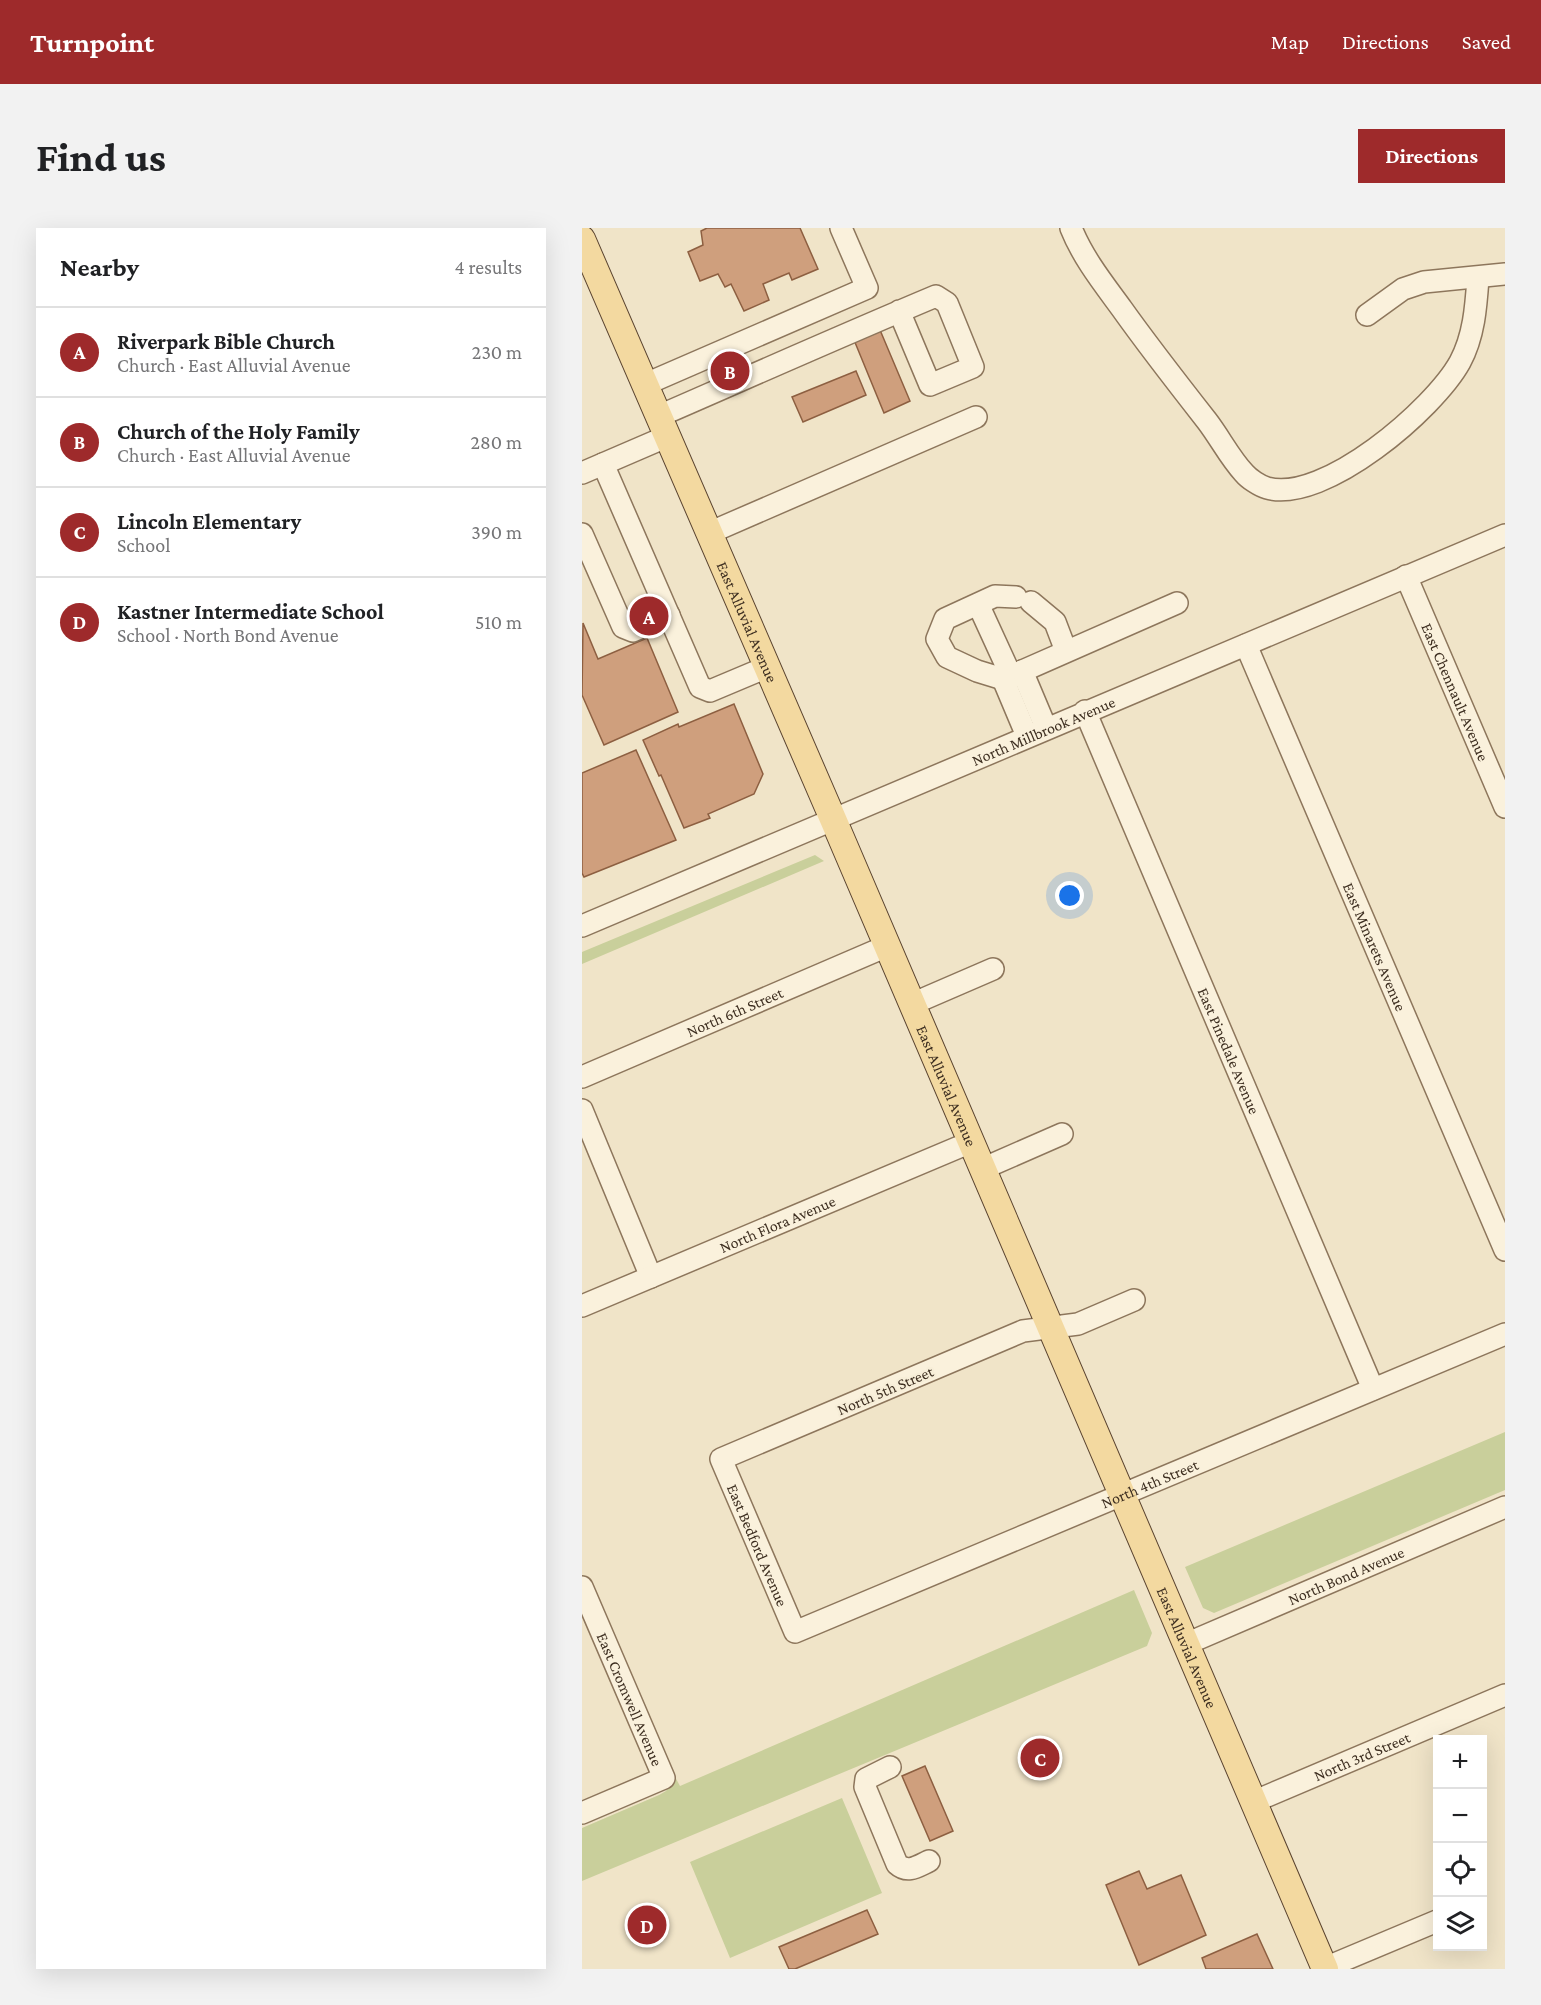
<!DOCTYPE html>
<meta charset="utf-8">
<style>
:root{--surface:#fff;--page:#f2f2f2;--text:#202124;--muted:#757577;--line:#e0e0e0;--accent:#9e2a2b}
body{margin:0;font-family:"Crimson Pro",serif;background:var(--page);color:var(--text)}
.controls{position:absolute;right:18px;bottom:18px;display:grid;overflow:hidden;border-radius:0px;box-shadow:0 6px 24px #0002}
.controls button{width:54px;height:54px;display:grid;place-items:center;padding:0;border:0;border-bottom:2px solid var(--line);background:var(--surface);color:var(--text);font:30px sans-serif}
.you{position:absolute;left:488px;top:668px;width:21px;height:21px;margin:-15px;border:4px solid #fff;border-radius:50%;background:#1a73e8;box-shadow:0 0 0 9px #1a73e833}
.badge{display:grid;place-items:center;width:39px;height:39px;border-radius:50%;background:var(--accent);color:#fff;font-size:20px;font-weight:700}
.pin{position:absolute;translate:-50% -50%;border:3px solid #fff;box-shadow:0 2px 6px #0006}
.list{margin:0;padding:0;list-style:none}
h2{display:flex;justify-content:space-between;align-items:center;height:78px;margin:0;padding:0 24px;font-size:26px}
h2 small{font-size:20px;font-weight:400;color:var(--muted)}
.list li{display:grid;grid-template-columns:39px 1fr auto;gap:18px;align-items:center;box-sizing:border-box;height:90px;padding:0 24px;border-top:2px solid var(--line)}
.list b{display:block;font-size:22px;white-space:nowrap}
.list p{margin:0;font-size:20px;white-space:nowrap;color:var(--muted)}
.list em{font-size:20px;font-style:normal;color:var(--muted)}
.icon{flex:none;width:33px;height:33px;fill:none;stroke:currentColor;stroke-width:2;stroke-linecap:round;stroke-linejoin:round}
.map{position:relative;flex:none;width:923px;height:1741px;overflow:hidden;border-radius:0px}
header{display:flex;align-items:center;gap:36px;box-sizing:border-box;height:84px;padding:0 30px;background:var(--accent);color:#fff}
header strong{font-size:28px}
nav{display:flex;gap:33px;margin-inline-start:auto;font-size:21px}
.intro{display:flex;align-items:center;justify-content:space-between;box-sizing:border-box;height:144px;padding:0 36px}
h1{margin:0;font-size:42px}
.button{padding:15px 27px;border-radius:0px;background:var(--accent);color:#fff;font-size:21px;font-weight:700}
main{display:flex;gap:36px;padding:0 36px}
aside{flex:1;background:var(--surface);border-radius:0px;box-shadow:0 6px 24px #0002}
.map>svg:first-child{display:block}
.green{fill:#c9cf9b}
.building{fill:#cf9f7d;stroke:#8d5f41;stroke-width:1.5}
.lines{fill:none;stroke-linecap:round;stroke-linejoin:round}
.minor-casing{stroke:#8d765c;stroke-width:24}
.major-casing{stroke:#5b4430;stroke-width:28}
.minor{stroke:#faf1dc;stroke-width:21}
.major{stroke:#f3d9a0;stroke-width:26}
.labels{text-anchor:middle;stroke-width:4.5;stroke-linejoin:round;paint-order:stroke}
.street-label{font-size:16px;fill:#3d2e20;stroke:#f7eed8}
</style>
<header>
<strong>Turnpoint</strong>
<nav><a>Map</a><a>Directions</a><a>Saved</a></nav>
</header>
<div class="intro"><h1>Find us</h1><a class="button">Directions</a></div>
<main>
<aside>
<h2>Nearby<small>4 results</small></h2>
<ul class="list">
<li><span class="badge">A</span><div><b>Riverpark Bible Church</b><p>Church · East Alluvial Avenue</p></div><em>230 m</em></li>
<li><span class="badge">B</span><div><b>Church of the Holy Family</b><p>Church · East Alluvial Avenue</p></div><em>280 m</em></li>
<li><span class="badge">C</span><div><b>Lincoln Elementary</b><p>School</p></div><em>390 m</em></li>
<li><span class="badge">D</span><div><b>Kastner Intermediate School</b><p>School · North Bond Avenue</p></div><em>510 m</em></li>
</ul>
</aside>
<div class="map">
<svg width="923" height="1741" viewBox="0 0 923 1741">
<rect width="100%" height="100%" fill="#f0e4c8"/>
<path class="green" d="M 233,627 L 242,633 L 0,736 L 0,724 Z
M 923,1204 L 923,1262 L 632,1385 L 621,1380 L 603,1339 Z
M 552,1362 L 570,1405 L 565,1418 L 0,1653 L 0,1600 L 77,1567 L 84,1563 L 92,1547 L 98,1558 Z
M 260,1570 L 300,1665 L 148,1730 L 108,1634 Z"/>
<path class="building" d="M 218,0 L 236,41 L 210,52 L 207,45 L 181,56 L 187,72 L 162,83 L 149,56 L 143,59 L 136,46 L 118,53 L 106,24 L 121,17 L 119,3 L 125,0 Z
M 298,102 L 328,173 L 302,185 L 272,112 Z
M 274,143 L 284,167 L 221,194 L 210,169 Z
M 1,395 L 16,431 L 65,410 L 96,484 L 22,517 L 0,467 Z
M 152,476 L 181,546 L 172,566 L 126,586 L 128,590 L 102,600 L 79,547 L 77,548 L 61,512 L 96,496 L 97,499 Z
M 54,522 L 94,612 L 2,649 L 0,645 L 0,545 Z
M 343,1538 L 371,1603 L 348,1613 L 320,1548 Z
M 557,1643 L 565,1661 L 599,1647 L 624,1707 L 557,1737 L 524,1657 Z
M 285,1682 L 296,1706 L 213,1741 L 207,1741 L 197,1719 Z
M 675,1706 L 691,1741 L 624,1741 L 620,1730 Z"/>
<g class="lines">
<g class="minor-casing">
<g id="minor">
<path d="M 489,0 C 501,30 521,55 540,81 C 567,119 596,156 625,193 C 638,210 648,230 662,245 C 667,251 678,258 685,260 C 742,276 852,181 878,134 C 892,108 894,79 896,50"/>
<path d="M 785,87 L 821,61 L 842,54 L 923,46"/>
<path d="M 64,156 L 285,60 L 259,0"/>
<path d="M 77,188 C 169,148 261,107 354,68 L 365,75 L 391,139 L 348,157 L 317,83"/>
<path d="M 86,208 L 21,236 L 118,459 L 128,463 L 185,439"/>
<path d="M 0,245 L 21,236"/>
<path d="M 127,305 L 394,189"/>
<path d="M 0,306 L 41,399 L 51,403 L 87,387"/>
<path id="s1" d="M 824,348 L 923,579"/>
<path d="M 449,374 L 473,394 L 484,423"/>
<path d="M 396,376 L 429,448 L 421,451 L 395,443 L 365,429 L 355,411 L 363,391 L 413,368 L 434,369"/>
<path id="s2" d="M 664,417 L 923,1022"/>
<path d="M 440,443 L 464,500"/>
<path d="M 429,448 L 595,375"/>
<path d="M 421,451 L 445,508"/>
<path id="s3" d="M 503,483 L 791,1161"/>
<path id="s4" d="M 0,698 L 923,307"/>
<path d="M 330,776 L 411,741"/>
<path id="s5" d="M 0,849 L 305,718"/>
<path d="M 0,882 L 69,1049"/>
<path d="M 400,941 L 480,906"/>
<path id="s6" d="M 552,1072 L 496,1096 L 441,1103 L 139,1231 L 213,1404 L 923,1106"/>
<path id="s7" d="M 0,1078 L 389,914"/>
<path id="s8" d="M 0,1359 L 82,1550 L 0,1585"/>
<path id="s9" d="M 604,1416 L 923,1279"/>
<path d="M 308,1539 L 284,1551 L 283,1559 L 315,1636 C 326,1646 336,1638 347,1633"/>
<path id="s10" d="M 671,1574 L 923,1467"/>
<path d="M 743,1740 L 855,1693"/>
</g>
</g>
<g class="major-casing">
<g id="major">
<path id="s11" d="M 0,11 L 251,591 L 743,1741"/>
</g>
</g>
<use href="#minor" class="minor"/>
<use href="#major" class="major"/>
</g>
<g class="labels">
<g class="street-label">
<text dy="6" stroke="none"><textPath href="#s11" startOffset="417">East Alluvial Avenue</textPath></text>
<text dy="6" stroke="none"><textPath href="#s1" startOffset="126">East Chennault Avenue</textPath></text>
<text dy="6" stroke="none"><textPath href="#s4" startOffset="501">North Millbrook Avenue</textPath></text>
<text dy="6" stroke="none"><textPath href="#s2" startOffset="328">East Minarets Avenue</textPath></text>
<text dy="6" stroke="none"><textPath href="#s5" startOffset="166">North 6th Street</textPath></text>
<text dy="6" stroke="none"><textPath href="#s3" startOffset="369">East Pinedale Avenue</textPath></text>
<text dy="6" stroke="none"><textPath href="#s11" startOffset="922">East Alluvial Avenue</textPath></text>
<text dy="6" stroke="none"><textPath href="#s7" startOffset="212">North Flora Avenue</textPath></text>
<text transform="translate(303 1162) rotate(-23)" y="6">North 5th Street</text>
<text dy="6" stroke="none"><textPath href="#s6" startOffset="1017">North 4th Street</textPath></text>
<text dy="6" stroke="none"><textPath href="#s6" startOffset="538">East Bedford Avenue</textPath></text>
<text dy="6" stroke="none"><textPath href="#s9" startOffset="174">North Bond Avenue</textPath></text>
<text dy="6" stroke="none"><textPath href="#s11" startOffset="1533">East Alluvial Avenue</textPath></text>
<text dy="6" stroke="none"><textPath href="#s8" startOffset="122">East Cromwell Avenue</textPath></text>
<text dy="6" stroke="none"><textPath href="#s10" startOffset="118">North 3rd Street</textPath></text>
</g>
</g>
</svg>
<div class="controls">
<button>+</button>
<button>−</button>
<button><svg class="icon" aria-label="locate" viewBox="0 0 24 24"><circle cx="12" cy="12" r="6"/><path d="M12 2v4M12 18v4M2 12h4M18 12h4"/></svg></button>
<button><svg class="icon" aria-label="layers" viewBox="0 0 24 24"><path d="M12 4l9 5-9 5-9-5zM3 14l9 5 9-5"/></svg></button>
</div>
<div class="you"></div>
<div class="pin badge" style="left:67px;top:388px">A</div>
<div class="pin badge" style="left:148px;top:143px">B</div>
<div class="pin badge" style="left:458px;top:1530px">C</div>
<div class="pin badge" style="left:65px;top:1697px">D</div>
</div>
</main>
